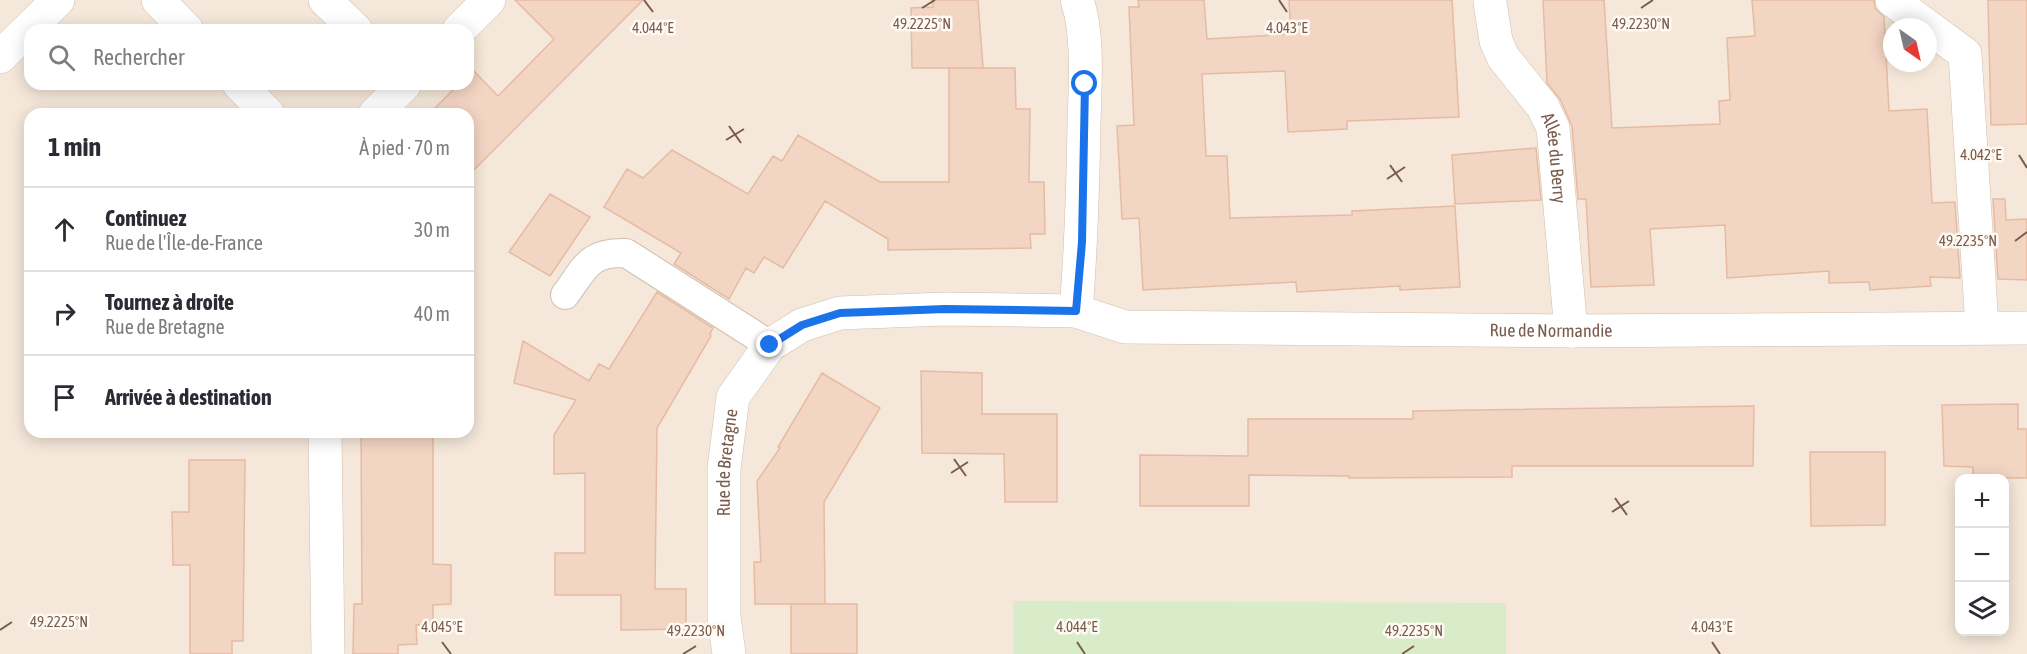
<!DOCTYPE html>
<html lang="fr">
<meta charset="utf-8">
<style>
:root{--surface:#fff;--page:#f7f7f7;--text:#2b2b33;--muted:#7c7c81;--line:#e1e1e2}
body{margin:0;font-family:"Asap Condensed",sans-serif;background:var(--page);color:var(--text)}
.controls{position:absolute;right:18px;bottom:18px;display:grid;overflow:hidden;border-radius:12px;box-shadow:0 3px 15px #0003}
.controls button{width:54px;height:54px;display:grid;place-items:center;padding:0;border:0;border-bottom:2px solid var(--line);background:var(--surface);color:var(--text);font:30px sans-serif}
.compass{position:absolute;left:1883px;top:18px;width:54px;height:54px;border-radius:50%;background:var(--surface);box-shadow:0 3px 15px #0003;rotate:146deg}
.stop{position:absolute;width:18px;height:18px;margin:-14px;border:4px solid #1a73e8;border-radius:50%;background:#fff}
.stop.end{background:#1a73e8;border-color:#fff;box-shadow:0 2px 6px #0008}
.list{margin:0;padding:0;list-style:none}
h2{display:flex;justify-content:space-between;align-items:center;height:78px;margin:0;padding:0 24px;font-size:26px}
h2 small{font-size:20px;font-weight:400;color:var(--muted)}
.list li{display:grid;grid-template-columns:39px 1fr auto;gap:18px;align-items:center;box-sizing:border-box;height:84px;padding:0 24px;border-top:2px solid var(--line)}
.list b{display:block;font-size:22px;white-space:nowrap}
.list p{margin:0;font-size:20px;white-space:nowrap;color:var(--muted)}
.list em{font-size:20px;font-style:normal;color:var(--muted)}
.icon{flex:none;width:33px;height:33px;fill:none;stroke:currentColor;stroke-width:2;stroke-linecap:round;stroke-linejoin:round}
.map{position:relative;flex:none;width:2027px;height:654px;overflow:hidden}
.search{position:absolute;background:var(--surface);box-shadow:0 3px 15px #0003;left:24px;top:24px;width:450px;height:66px;display:flex;align-items:center;gap:15px;box-sizing:border-box;padding:0 21px;border-radius:18px;color:var(--muted);font-size:22px}
.panel{position:absolute;background:var(--surface);box-shadow:0 3px 15px #0003;left:24px;top:108px;width:450px;height:330px;border-radius:18px}
.map>svg:first-child{display:block}
.residential{fill:#f5e8da;fill-rule:evenodd}
.green{fill:#d8ecc9}
.building{fill:#f3d5c3;stroke:#e6bba3;stroke-width:1.5}
.lines{fill:none;stroke-linecap:round;stroke-linejoin:round}
.lane-casing{stroke:#d1beb0;stroke-width:30}
.street-casing{stroke:#d1beb0;stroke-width:34}
.lane{stroke:#fff;stroke-width:28}
.street{stroke:#fff;stroke-width:33}
.route{stroke:#1a73e8;stroke-width:8}
.ticks{fill:none;stroke:#7a5c4d;stroke-width:2}
.labels{text-anchor:middle;stroke-width:5;stroke-linejoin:round;paint-order:stroke}
.street-label{font-size:18px;fill:#7a5c4d;stroke:#fffaf3}
.ticks-label{font-size:15px;text-anchor:middle;fill:#7a5c4d;stroke:#fffaf3;stroke-width:5;stroke-linejoin:round;paint-order:stroke}
</style>
<div class="map">
<svg width="2027" height="654" viewBox="0 0 2027 654">
<rect width="100%" height="100%" fill="#fdf6ec"/>
<path class="residential" d="M 0,0 L 2027,0 L 2027,654 L 0,654 ZM 1892,27 L 1928,27 L 1928,63 L 1892,63 ZM 30,30 L 468,30 L 468,84 L 30,84 ZM 30,114 L 468,114 L 468,432 L 30,432 ZM 1960,478 L 2004,478 L 2004,632 L 1960,632 Z"/>
<path class="green" d="M 1013,601 L 1506,603 L 1506,654 L 1013,654 Z"/>
<path class="building" d="M 515,0 L 643,0 L 468,176 L 468,114 L 429,114 L 459,84 L 468,84 L 468,65 L 498,96 L 554,39 Z
M 932,0 L 978,0 L 983,68 L 912,68 L 911,8 L 933,7 Z
M 1138,0 L 1204,0 L 1207,39 L 1291,34 L 1289,0 L 1452,0 L 1459,117 L 1347,121 L 1347,129 L 1288,132 L 1285,71 L 1202,74 L 1206,156 L 1227,156 L 1230,218 L 1352,215 L 1352,211 L 1455,206 L 1460,287 L 1400,290 L 1400,286 L 1297,292 L 1296,282 L 1143,290 L 1139,218 L 1122,219 L 1117,126 L 1134,125 L 1129,7 L 1139,7 Z
M 1543,0 L 1604,0 L 1612,128 L 1720,124 L 1719,101 L 1730,100 L 1727,38 L 1755,36 L 1752,0 L 1874,0 L 1875,8 L 1884,17 L 1889,111 L 1927,109 L 1932,203 L 1955,202 L 1960,278 L 1930,277 L 1931,286 L 1870,290 L 1869,282 L 1829,283 L 1829,271 L 1727,278 L 1725,225 L 1650,229 L 1654,285 L 1591,287 L 1586,199 L 1578,199 L 1572,126 L 1560,99 L 1547,83 Z
M 1988,0 L 2027,0 L 2027,124 L 1991,125 Z
M 949,68 L 1015,68 L 1016,109 L 1030,109 L 1029,182 L 1044,182 L 1045,234 L 1030,234 L 1031,248 L 888,250 L 888,239 L 825,201 L 783,268 L 764,257 L 754,273 L 746,268 L 729,299 L 674,264 L 681,253 L 604,207 L 627,169 L 643,178 L 672,150 L 748,194 L 773,156 L 782,161 L 798,135 L 880,182 L 949,182 Z
M 1536,148 L 1541,200 L 1455,204 L 1452,155 Z
M 550,194 L 590,217 L 550,276 L 509,252 Z
M 1993,199 L 2005,199 L 2006,220 L 2027,219 L 2027,280 L 1998,279 Z
M 657,292 L 713,328 L 710,334 L 711,336 L 657,428 L 655,589 L 686,589 L 686,629 L 621,630 L 621,595 L 555,595 L 555,553 L 585,553 L 585,473 L 554,474 L 554,435 L 576,400 L 514,383 L 523,341 L 589,381 L 599,364 L 609,369 Z
M 921,371 L 982,373 L 982,414 L 1057,414 L 1057,502 L 1005,502 L 1004,454 L 922,453 Z
M 822,373 L 880,408 L 824,502 L 825,604 L 755,604 L 754,562 L 761,562 L 757,481 L 780,448 L 778,447 Z
M 2018,404 L 2018,429 L 2027,429 L 2027,478 L 1973,478 L 1973,467 L 1944,466 L 1942,405 Z
M 1754,406 L 1753,466 L 1512,466 L 1512,477 L 1349,478 L 1349,476 L 1249,475 L 1249,506 L 1140,506 L 1140,455 L 1248,456 L 1248,419 L 1413,419 L 1413,411 Z
M 361,432 L 433,432 L 433,564 L 451,565 L 451,604 L 433,605 L 433,624 L 416,625 L 417,644 L 398,645 L 398,654 L 353,654 L 354,604 L 362,604 Z
M 1810,452 L 1885,452 L 1885,525 L 1811,526 Z
M 189,460 L 245,460 L 243,641 L 232,641 L 232,654 L 190,654 L 190,565 L 173,565 L 172,512 L 189,512 Z
M 791,604 L 857,604 L 857,654 L 791,654 Z"/>
<g class="lines">
<g class="lane-casing">
<path id="lane" d="M 565,295 C 586,267 588,252 626,253 L 770,345"/>
</g>
<g class="street-casing">
<g id="street">
<path d="M 158,0 L 187,30"/>
<path d="M 325,0 L 356,30"/>
<path d="M 1892,0 L 1965,54 L 1982,328"/>
<path id="s1" d="M 1490,2 L 1496,41 L 1503,57 L 1543,107 L 1553,128 L 1571,331"/>
<path d="M 459,30 L 489,0"/>
<path d="M 0,57 L 58,0"/>
<path d="M 239,84 L 268,114"/>
<path d="M 375,114 L 405,84"/>
<path d="M 1076,311 C 1081,249 1083,186 1084,123 C 1085,86 1089,34 1077,0"/>
<path d="M 325,432 L 328,654"/>
<path id="s2" d="M 729,654 L 724,617 L 724,469 L 733,397 L 770,345 L 802,325 L 840,313 L 945,309 L 1076,311 L 1125,327 L 1571,331 L 2027,328"/>
</g>
</g>
<use href="#lane" class="lane"/>
<use href="#street" class="street"/>
</g>
<g class="lines">
<path class="route" d="M 770,345 L 802,325 L 840,313 L 945,309 L 1076,311 L 1082,242 L 1085,84"/>
</g>
<path class="ticks" d="M 644,0 L 653,12M 1279,0 L 1287,12M 922,8 L 935,0M 1641,8 L 1653,0M 729,126 L 741,143M 726,140 L 744,129M 2019,155 L 2027,168M 1390,165 L 1402,182M 1387,179 L 1405,167M 2015,241 L 2027,232M 954,459 L 966,476M 951,473 L 968,462M 1615,498 L 1627,515M 1612,512 L 1629,501M 0,630 L 12,622M 442,642 L 451,654M 1077,642 L 1085,654M 1712,642 L 1720,654M 683,654 L 696,646M 1402,654 L 1414,646"/>
<g class="labels">
<g class="street-label">
<text dy="6" stroke="none"><textPath href="#s1" startOffset="174">Allée du Berry</textPath></text>
<text dy="6" stroke="none"><textPath href="#s2" startOffset="1113">Rue de Normandie</textPath></text>
<text dy="6" stroke="none"><textPath href="#s2" startOffset="192">Rue de Bretagne</textPath></text>
</g>
</g>
<g class="ticks-label">
<text x="1641" y="29">49.2230°N</text>
<text x="922" y="29">49.2225°N</text>
<text x="653" y="33">4.044°E</text>
<text x="1287" y="33">4.043°E</text>
<text x="1981" y="160">4.042°E</text>
<text x="1968" y="246">49.2235°N</text>
<text x="59" y="627">49.2225°N</text>
<text x="442" y="632">4.045°E</text>
<text x="1077" y="632">4.044°E</text>
<text x="1712" y="632">4.043°E</text>
<text x="696" y="636">49.2230°N</text>
<text x="1414" y="636">49.2235°N</text>
</g>
</svg>
<div class="controls">
<button>+</button>
<button>−</button>
<button><svg class="icon" aria-label="layers" viewBox="0 0 24 24"><path d="M12 4l9 5-9 5-9-5zM3 14l9 5 9-5"/></svg></button>
</div>
<svg class="compass" viewBox="-18 -18 36 36"><path d="M0-13l5 13h-10z" fill="#e53935"/><path d="M0 13l5-13h-10z" fill="#7c7c81"/></svg>
<div class="stop" style="left:1085px;top:84px"></div>
<div class="stop end" style="left:770px;top:345px"></div>
<div class="search"><svg class="icon" aria-label="search" viewBox="0 0 24 24"><circle cx="10" cy="10" r="6"/><path d="M15 15l6 6"/></svg>Rechercher</div>
<section class="panel">
<h2>1 min<small>À pied · 70 m</small></h2>
<ul class="list">
<li><svg class="icon" aria-label="ahead" viewBox="0 0 24 24"><path d="M12 20V5M6 11l6-6 6 6"/></svg><div><b>Continuez</b><p>Rue de l'Île-de-France</p></div><em>30 m</em></li>
<li><svg class="icon" aria-label="right" viewBox="0 0 24 24"><path d="M7 20v-9h11M14 6l5 5-5 5"/></svg><div><b>Tournez à droite</b><p>Rue de Bretagne</p></div><em>40 m</em></li>
<li><svg class="icon" aria-label="arrive" viewBox="0 0 24 24"><path d="M6 21V4h12l-3 4 3 4H6"/></svg><div><b>Arrivée à destination</b></div></li>
</ul>
</section>
</div>
